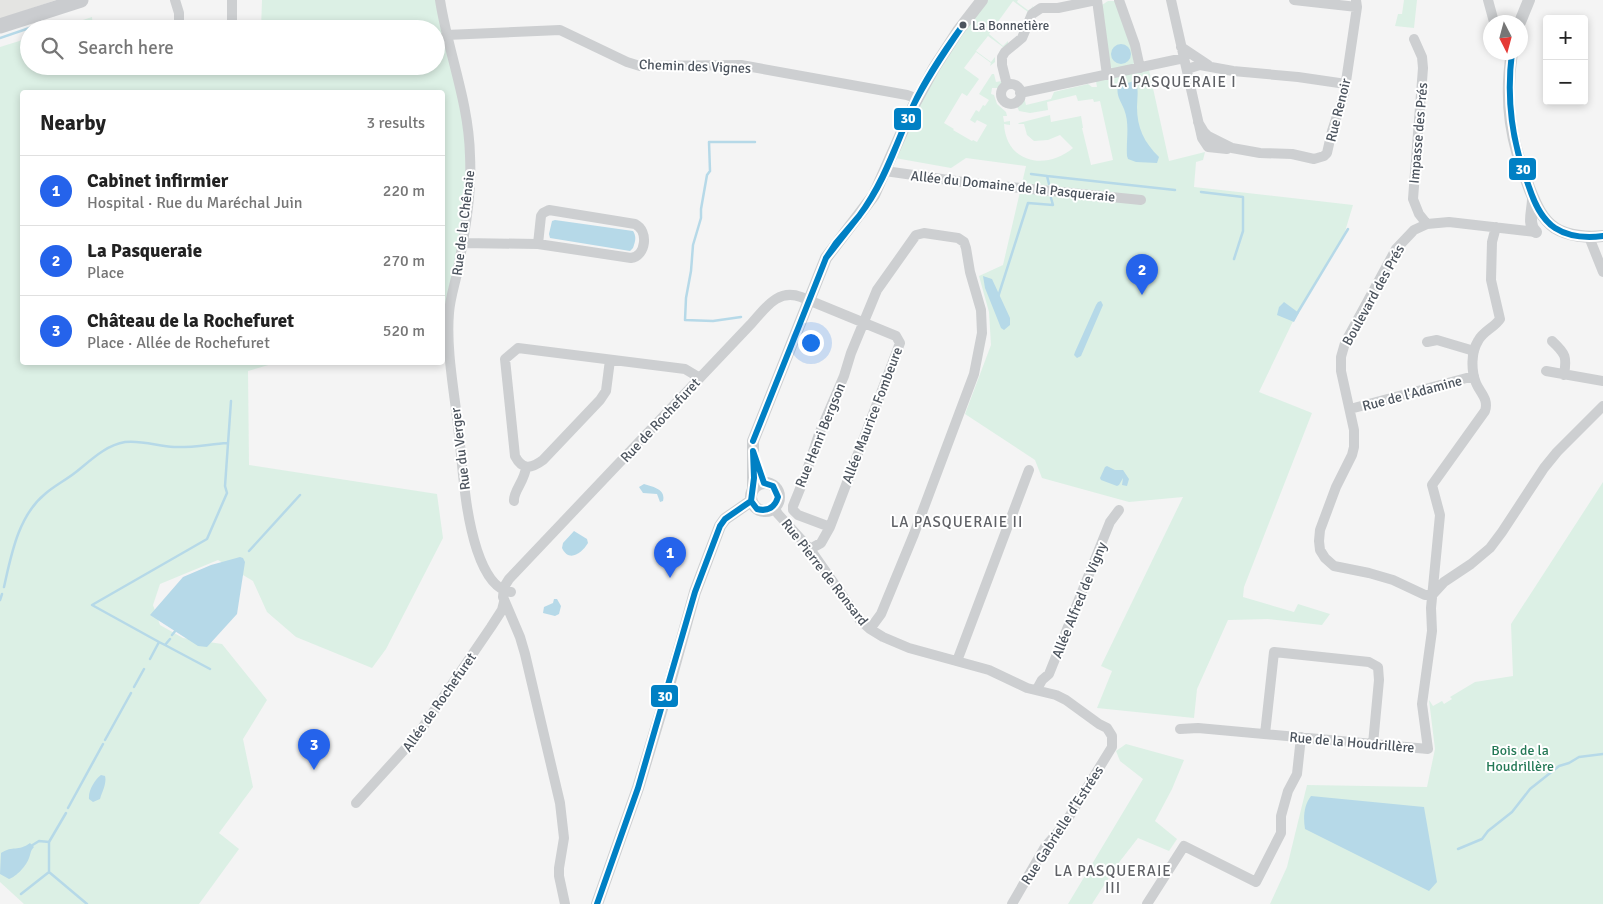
<!DOCTYPE html>
<meta charset="utf-8">
<style>
:root{--surface:#fff;--page:#f2f2f2;--text:#222;--muted:#767676;--line:#e0e0e0;--accent:#2563eb}
body{margin:0;font-family:Signika,sans-serif;background:var(--page);color:var(--text)}
.controls{position:absolute;right:15px;top:15px;display:grid;overflow:hidden;border-radius:5px;box-shadow:0 2px 8px #0003}
.controls button{width:45px;height:45px;display:grid;place-items:center;padding:0;border:0;border-bottom:1px solid var(--line);background:var(--surface);color:var(--text);font:25px sans-serif}
.compass{position:absolute;left:1483px;top:15px;width:45px;height:45px;border-radius:50%;background:var(--surface);box-shadow:0 2px 8px #0003;rotate:174deg}
.you{position:absolute;left:810px;top:342px;width:18px;height:18px;margin:-12px;border:4px solid #fff;border-radius:50%;background:#1a73e8;box-shadow:0 0 0 8px #1a73e833}
.badge{display:grid;place-items:center;width:32px;height:32px;border-radius:50%;background:var(--accent);color:#fff;font-size:16px;font-weight:700}
.pin{position:absolute;translate:-50% -41px;filter:drop-shadow(0 1px 2px #0008)}
.pin::after{content:'';position:absolute;top:26px;width:18px;height:15px;background:inherit;clip-path:polygon(0 0,100% 0,50% 100%)}
.list{margin:0;padding:0;list-style:none}
h2{display:flex;justify-content:space-between;align-items:center;height:65px;margin:0;padding:0 20px;font-size:21px}
h2 small{font-size:16px;font-weight:400;color:var(--muted)}
.list li{display:grid;grid-template-columns:32px 1fr auto;gap:15px;align-items:center;box-sizing:border-box;height:70px;padding:0 20px;border-top:1px solid var(--line)}
.list b{display:block;font-size:19px;white-space:nowrap}
.list p{margin:0;font-size:16px;white-space:nowrap;color:var(--muted)}
.list em{font-size:16px;font-style:normal;color:var(--muted)}
.icon{flex:none;width:28px;height:28px;fill:none;stroke:currentColor;stroke-width:2;stroke-linecap:round;stroke-linejoin:round}
.map{position:relative;flex:none;width:1603px;height:904px;overflow:hidden}
.search{position:absolute;background:var(--surface);box-shadow:0 2px 8px #0003;left:20px;top:20px;width:425px;height:55px;display:flex;align-items:center;gap:12px;box-sizing:border-box;padding:0 18px;border-radius:28px;color:var(--muted);font-size:19px}
.panel{position:absolute;background:var(--surface);box-shadow:0 2px 8px #0003;left:20px;top:90px;width:425px;height:275px;border-radius:5px}
.map>svg:first-child{display:block}
.commercial{fill:#e4e4e2}
.green{fill:#dcf0e5}
.water{fill:#b6d9e8}
.lines{fill:none;stroke-linecap:round;stroke-linejoin:round}
.stream{stroke:#b6d9e8;stroke-width:2.5}
.minor{stroke:#cdcfd1;stroke-width:10}
.tertiary{stroke:#cdcfd1;stroke-width:12}
.primary{stroke:#cacccf;stroke-width:15}
.bus-1-casing{stroke:#fff;stroke-width:10}
.bus-1{stroke:#0080c4;stroke-width:6}
.bus-dot{fill:#4c545e;stroke:#fff;stroke-width:2}
.labels{text-anchor:middle;stroke-width:4;stroke-linejoin:round;paint-order:stroke}
.bus-label{font-size:13px;fill:#4c545e;stroke:#fff;text-anchor:start}
.street-label{font-size:14px;fill:#4c545e;stroke:#fff}
.park-label{font-size:14px;fill:#247956;stroke:#fff}
.neighbourhood-label{font-size:15px;letter-spacing:1px;fill:#606267;stroke:#fff}
.line-badge{stroke:#fff;stroke-width:2}
.badge-label{font-size:14px;text-anchor:middle;font-weight:bold;fill:#fff}
</style>
<div class="map">
<svg width="1603" height="904" viewBox="0 0 1603 904">
<rect width="100%" height="100%" fill="#f4f4f4"/>
<path class="commercial" d="M 0,0 L 56,0 L 0,19 Z"/>
<path class="green" d="M 262,0 L 440,0 L 470,154 L 449,312 L 443,314 L 442,92 L 22,92 L 22,362 L 275,363 L 248,371 L 249,465 L 437,494 L 443,538 L 386,649 L 372,668 L 296,637 L 267,612 L 253,581 L 218,560 L 160,584 L 153,605 L 160,625 L 183,638 L 222,644 L 267,700 L 243,739 L 253,787 L 219,833 L 239,849 L 199,904 L 24,904 L 0,882 L 0,47 L 29,38 L 29,66 L 436,66 L 436,29 L 261,29 Z
M 987,0 L 1018,0 L 1017,2 L 1029,11 L 1033,6 L 1033,7 L 1024,17 L 1028,12 L 1013,1 L 989,34 L 1003,46 L 1008,41 L 1008,44 L 999,52 L 1003,47 L 988,36 L 976,51 L 991,62 L 995,57 L 995,62 L 990,66 L 991,63 L 976,52 L 964,68 L 979,79 L 967,96 L 962,93 L 944,123 L 954,129 L 953,130 L 972,141 L 973,140 L 977,142 L 987,125 L 977,120 L 975,123 L 970,120 L 976,110 L 979,112 L 983,105 L 985,106 L 989,100 L 979,94 L 992,74 L 994,74 L 996,82 L 1002,81 L 1002,84 L 999,88 L 992,88 L 991,94 L 994,95 L 997,104 L 1006,112 L 1007,116 L 1003,116 L 1004,122 L 1010,121 L 1010,125 L 1004,124 C 1006,163 1046,171 1073,148 L 1060,135 L 1048,140 L 1034,141 L 1027,135 L 1024,124 L 1018,124 L 1019,123 L 1050,115 L 1051,122 L 1081,116 L 1083,128 L 1082,128 L 1091,165 L 1113,160 L 1100,101 L 1094,102 L 1093,99 L 1078,101 L 1076,95 L 1047,102 L 1048,110 L 1030,113 L 1019,111 L 1017,106 L 1024,97 L 1026,105 L 1051,99 L 1054,92 L 1088,84 L 1092,87 L 1097,87 L 1096,81 L 1149,70 L 1169,161 L 1205,152 L 1203,160 L 1196,162 L 1194,187 L 1353,205 L 1343,238 L 1296,315 L 1259,392 L 1312,413 L 1244,587 L 1243,597 L 1294,612 L 1298,604 L 1330,614 L 1322,625 L 1268,619 L 1228,620 L 1197,689 L 1194,718 L 1097,708 L 1112,671 L 1101,666 L 1183,497 L 1129,502 L 1042,478 L 1035,460 L 965,414 L 991,345 L 989,312 L 979,276 L 1003,265 L 1026,166 L 966,158 L 951,168 L 895,158 L 917,109 L 955,43 Z
M 1404,0 L 1417,0 L 1414,28 L 1395,26 L 1398,14 L 1402,14 Z
M 1108,1 L 1115,1 L 1128,30 L 1134,63 L 1132,66 L 1113,69 L 1110,66 L 1102,5 Z
M 92,17 L 93,29 L 56,29 Z
M 1603,482 L 1603,904 L 1270,904 L 1287,867 L 1307,785 L 1427,787 L 1435,749 L 1429,700 L 1433,706 L 1442,701 L 1444,704 L 1452,699 L 1450,697 L 1475,682 L 1513,676 L 1511,624 Z
M 1126,744 L 1184,760 L 1172,789 L 1155,821 L 1177,839 L 1169,851 L 1138,838 L 1117,865 L 1092,904 L 1068,904 L 1143,779 L 1120,761 L 1116,751 Z"/>
<path class="water" d="M1111 54a10 10 0 1 1 20 0a10 10 0 1 1-20 0Z
M 1134,81 L 1136,83 C 1139,91 1137,99 1137,107 C 1137,128 1144,142 1159,157 L 1157,163 L 1136,162 L 1128,159 L 1127,156 C 1126,139 1130,124 1124,109 C 1120,100 1116,95 1118,86 Z
M 555,220 L 633,231 C 637,237 635,242 633,248 L 630,251 L 550,238 L 549,234 L 552,221 Z
M 983,276 L 992,279 L 1010,318 L 1010,325 L 1004,330 L 1001,328 L 985,288 Z
M 1101,301 L 1103,305 L 1081,356 L 1077,358 L 1074,355 L 1075,352 L 1096,305 L 1098,302 Z
M 1284,302 L 1299,313 L 1294,322 L 1277,315 L 1279,307 Z
M 1107,466 L 1115,470 L 1123,470 L 1129,479 L 1127,486 L 1122,485 L 1123,478 L 1119,485 L 1117,486 L 1101,480 L 1100,478 L 1105,467 Z
M 644,484 C 653,487 666,489 663,501 L 660,502 L 657,494 L 643,493 L 639,487 Z
M 574,531 L 587,539 L 588,543 C 582,553 569,563 562,548 L 563,543 Z
M 240,557 L 243,558 L 245,562 L 237,614 L 207,647 L 198,646 L 150,615 L 183,577 L 211,565 Z
M 554,599 L 557,599 L 561,606 L 559,614 L 555,616 L 543,613 L 544,607 L 553,603 Z
M 101,775 L 105,776 C 107,783 102,792 100,799 L 93,802 L 89,799 C 88,791 95,779 101,775 Z
M 1311,796 L 1424,807 L 1437,882 L 1429,891 L 1305,829 C 1303,817 1304,805 1311,796 Z
M 30,843 L 34,847 C 30,851 31,853 29,858 C 27,865 16,877 9,879 L 0,874 L 1,853 C 13,845 18,852 30,843 Z"/>
<g class="lines">
<path class="stream" d="M 0,38 L 41,24
M 1031,174 L 1047,176
M 1049,184 L 1047,176 L 1175,190
M 1201,192 L 1243,197 L 1243,231 L 1234,259
M 998,297 L 1028,203 L 1053,205 L 1051,198
M 1298,312 L 1348,229
M 741,317 L 713,321 L 685,320 L 686,298 L 691,271 L 693,245 L 701,218 L 701,209 L 707,175 L 710,171 L 709,142 L 755,142
M 249,551 L 300,495
M 4,587 C 11,556 18,516 45,494 C 54,486 66,480 76,472 C 91,460 106,445 125,442 C 141,440 158,446 174,447 C 192,448 210,444 227,443
M 0,600 L 2,594
M 172,635 L 176,630
M 159,642 L 92,605 L 207,539 L 227,493 L 225,486 L 231,401
M 165,645 L 210,669
M 150,659 L 159,642 L 165,645 L 170,639
M 134,687 L 144,669
M 105,740 L 131,693
M 68,808 L 103,744
M 49,842 L 49,872 L 87,904
M 31,846 L 39,841 L 49,842 L 66,813
M 1458,849 L 1482,839 L 1488,831 L 1512,812 L 1530,789 L 1559,766 L 1569,763 L 1579,757 L 1603,754
M 21,894 L 49,872"/>
<path class="minor" d="M 175,0 L 179,13 L 179,29
M 440,0 C 448,52 469,102 470,156 C 472,193 465,232 458,269 C 455,284 450,298 449,313 C 446,349 454,390 458,426 C 463,467 464,510 477,550 C 482,565 492,590 511,592
M 1097,0 L 1107,75
M 1119,0 L 1135,45 L 1140,68
M 1171,0 L 1202,138 L 1208,147 L 1227,149
M 1294,0 L 1357,7
M 1488,0 L 1494,22
M 232,29 L 232,0
M 446,35 L 560,30 L 627,62 L 640,66 L 741,65 L 907,95 L 918,99
M 1414,39 L 1422,57 L 1423,68 L 1413,199 L 1419,214 L 1427,224
M 1181,47 L 1208,65
M 1187,69 L 1200,65 L 1233,71 L 1298,77 L 1346,84
M1001 94a10 10 0 1 1 20 0a10 10 0 1 1-20 0Z
M 1007,85 L 1002,65 L 1002,57 L 1005,52 L 1022,38 L 1032,14 L 1041,8 L 1058,8 L 1096,0
M 1020,93 L 1184,58
M 1198,122 L 1204,132 L 1208,136 L 1232,148 L 1260,153 L 1292,154 L 1314,159 L 1324,156 L 1327,153 L 1332,131 L 1344,95 L 1357,7 L 1356,0
M 885,171 L 970,183 L 1141,200
M 1536,232 L 1449,222 L 1427,224 L 1414,230 L 1396,249 L 1345,343 L 1341,357 L 1341,371 L 1354,430 L 1354,447 L 1352,455 L 1336,487 L 1320,530 L 1319,541 L 1320,550 L 1325,558 L 1334,566 L 1369,573 L 1393,580 L 1425,595 L 1433,594 L 1444,582 L 1471,564 L 1490,548 L 1502,532 L 1544,468 L 1557,452 L 1603,406
M 1589,237 L 1603,272
M 462,243 L 538,244 L 631,258 C 646,256 649,231 635,224 L 549,210 L 543,213 L 541,216 L 538,244
M 1552,341 C 1566,354 1567,357 1564,375
M 1427,342 L 1437,340 L 1474,351
M 610,360 L 606,391 L 600,400 L 543,460 C 531,469 522,470 515,456 L 505,359 L 518,348 L 685,369 L 700,378
M 1546,371 L 1603,381
M 1350,409 L 1474,376
M 514,501 C 513,491 525,481 526,467
M 774,507 L 778,514 L 810,549 L 859,619 L 870,629 L 883,637 L 909,648 L 989,670 L 1027,688 L 1056,695 L 1066,700 L 1099,724 L 1107,728 L 1112,736 L 1112,747 L 1064,825 L 1045,847 L 1012,904
M 830,527 L 798,515 L 793,510 L 793,506 L 804,479 L 819,434 L 844,376 L 851,353 L 877,290 L 916,235 L 924,233 L 958,238 L 964,242 L 966,248 L 970,272 L 981,310 L 982,333 L 974,374 L 914,534 L 881,614 L 870,629
M 957,661 L 1029,470
M 1037,689 L 1042,680 L 1049,674 L 1110,522 L 1119,510
M 1180,729 L 1198,728 L 1428,749 L 1422,704 L 1432,631 L 1431,608 L 1440,515 L 1432,485 L 1485,411 C 1489,399 1480,393 1476,383 C 1471,371 1471,352 1478,341 C 1483,331 1494,328 1500,319 L 1491,280 L 1492,242 L 1496,227
M 1265,734 L 1274,652 L 1369,662 L 1378,667 L 1379,680 L 1373,744
M 356,803 L 416,737 L 491,627 L 502,610 L 504,602
M 565,904 L 559,876 L 559,868 L 564,838 L 560,803 L 525,654 L 520,637 L 503,597 L 504,587 L 509,579 L 750,325 C 765,309 777,288 801,297 L 896,336 L 900,343 L 830,527 L 821,543 L 810,549
M 1147,904 L 1184,846 L 1256,882 L 1281,833 L 1281,816 L 1288,791 L 1297,774 L 1301,737"/>
<path class="tertiary" d="M 1520,22 L 1529,0
M 1512,52 C 1504,103 1511,143 1530,190 C 1536,205 1542,219 1555,228 C 1568,236 1588,238 1603,236
M 1533,199 C 1533,210 1527,225 1536,232
M751 497a14 14 0 1 1 28 0a14 14 0 1 1-28 0Z
M 753,489 L 753,441 L 826,258 L 874,195 L 914,105 L 934,68 L 958,31 L 982,0
M 597,904 L 638,788 L 670,682 L 695,592 L 706,563 L 720,526 L 725,519 L 751,501"/>
<path class="primary" d="M 0,26 L 81,0"/>
<g class="bus-1-casing">
<path id="bus-1" d="M 1512,52 C 1506,100 1512,142 1529,187 C 1534,202 1541,219 1555,228 C 1569,237 1587,238 1603,236
M 859,216 C 884,182 896,144 913,106 C 926,77 944,51 963,25
M 859,216 C 885,183 896,144 913,106 C 927,78 945,51 963,25
M 826,258 L 836,243 L 859,216
M 826,258 L 859,216
M 799,326 L 826,258
M 799,326 L 826,258
M 753,441 L 799,326
M 753,441 L 799,326
M 753,451 L 764,483 L 773,486 L 778,497 C 775,507 768,512 757,509 L 751,501 L 754,478 Z
M 597,904 L 638,788 L 695,592 L 720,526 L 725,519 L 751,501"/>
</g>
<use href="#bus-1" class="bus-1"/>
</g>
<circle class="bus-dot" cx="963" cy="25" r="4.5"/>
<g class="labels">
<g class="bus-label">
<text x="972" y="30">La Bonnetière</text>
</g>
<g class="street-label">
<text transform="translate(695 66) rotate(2)" y="5">Chemin des Vignes</text>
<text transform="translate(1338 110) rotate(-76)" y="5">Rue Renoir</text>
<text transform="translate(1418 133) rotate(-85)" y="5">Impasse des Prés</text>
<text transform="translate(1013 186) rotate(6)" y="5">Allée du Domaine de la Pasqueraie</text>
<text transform="translate(463 223) rotate(-83)" y="5">Rue de la Chênaie</text>
<text transform="translate(1373 295) rotate(-61)" y="5">Boulevard des Prés</text>
<text transform="translate(1412 393) rotate(-15)" y="5">Rue de l'Adamine</text>
<text transform="translate(872 415) rotate(-69)" y="5">Allée Maurice Fombeure</text>
<text transform="translate(660 420) rotate(-47)" y="5">Rue de Rochefuret</text>
<text transform="translate(820 435) rotate(-68)" y="5">Rue Henri Bergson</text>
<text transform="translate(460 449) rotate(-97)" y="5">Rue du Verger</text>
<text transform="translate(825 572) rotate(52)" y="5">Rue Pierre de Ronsard</text>
<text transform="translate(1079 600) rotate(-68)" y="5">Allée Alfred de Vigny</text>
<text transform="translate(439 702) rotate(-55)" y="5">Allée de Rochefuret</text>
<text transform="translate(1352 742) rotate(5)" y="5">Rue de la Houdrillère</text>
<text transform="translate(1062 825) rotate(-57)" y="5">Rue Gabrielle d’Estrées</text>
</g>
<g class="park-label">
<text x="1520" y="755">Bois de la<tspan x="1520" dy="16">Houdrillère</tspan></text>
</g>
<g class="neighbourhood-label">
<text x="1173" y="87">LA PASQUERAIE I</text>
<text x="957" y="527">LA PASQUERAIE II</text>
<text x="1113" y="876">LA PASQUERAIE<tspan x="1113" dy="17">III</tspan></text>
</g>
</g>
<g class="line-badge">
<rect x="893" y="107" width="29" height="24" rx="5" fill="#0080c4"/>
<rect x="1508" y="157" width="29" height="24" rx="5" fill="#0080c4"/>
<rect x="650" y="684" width="29" height="24" rx="5" fill="#0080c4"/>
</g>
<g class="badge-label">
<text x="908" y="123">30</text>
<text x="1523" y="174">30</text>
<text x="665" y="701">30</text>
</g>
</svg>
<div class="controls">
<button>+</button>
<button>−</button>
</div>
<svg class="compass" viewBox="-18 -18 36 36"><path d="M0-13l5 13h-10z" fill="#e53935"/><path d="M0 13l5-13h-10z" fill="#767676"/></svg>
<div class="you"></div>
<div class="pin badge" style="left:670px;top:578px">1</div>
<div class="pin badge" style="left:1142px;top:295px">2</div>
<div class="pin badge" style="left:314px;top:770px">3</div>
<div class="search"><svg class="icon" aria-label="search" viewBox="0 0 24 24"><circle cx="10" cy="10" r="6"/><path d="M15 15l6 6"/></svg>Search here</div>
<section class="panel">
<h2>Nearby<small>3 results</small></h2>
<ul class="list">
<li><span class="badge">1</span><div><b>Cabinet infirmier</b><p>Hospital · Rue du Maréchal Juin</p></div><em>220 m</em></li>
<li><span class="badge">2</span><div><b>La Pasqueraie</b><p>Place</p></div><em>270 m</em></li>
<li><span class="badge">3</span><div><b>Château de la Rochefuret</b><p>Place · Allée de Rochefuret</p></div><em>520 m</em></li>
</ul>
</section>
</div>
